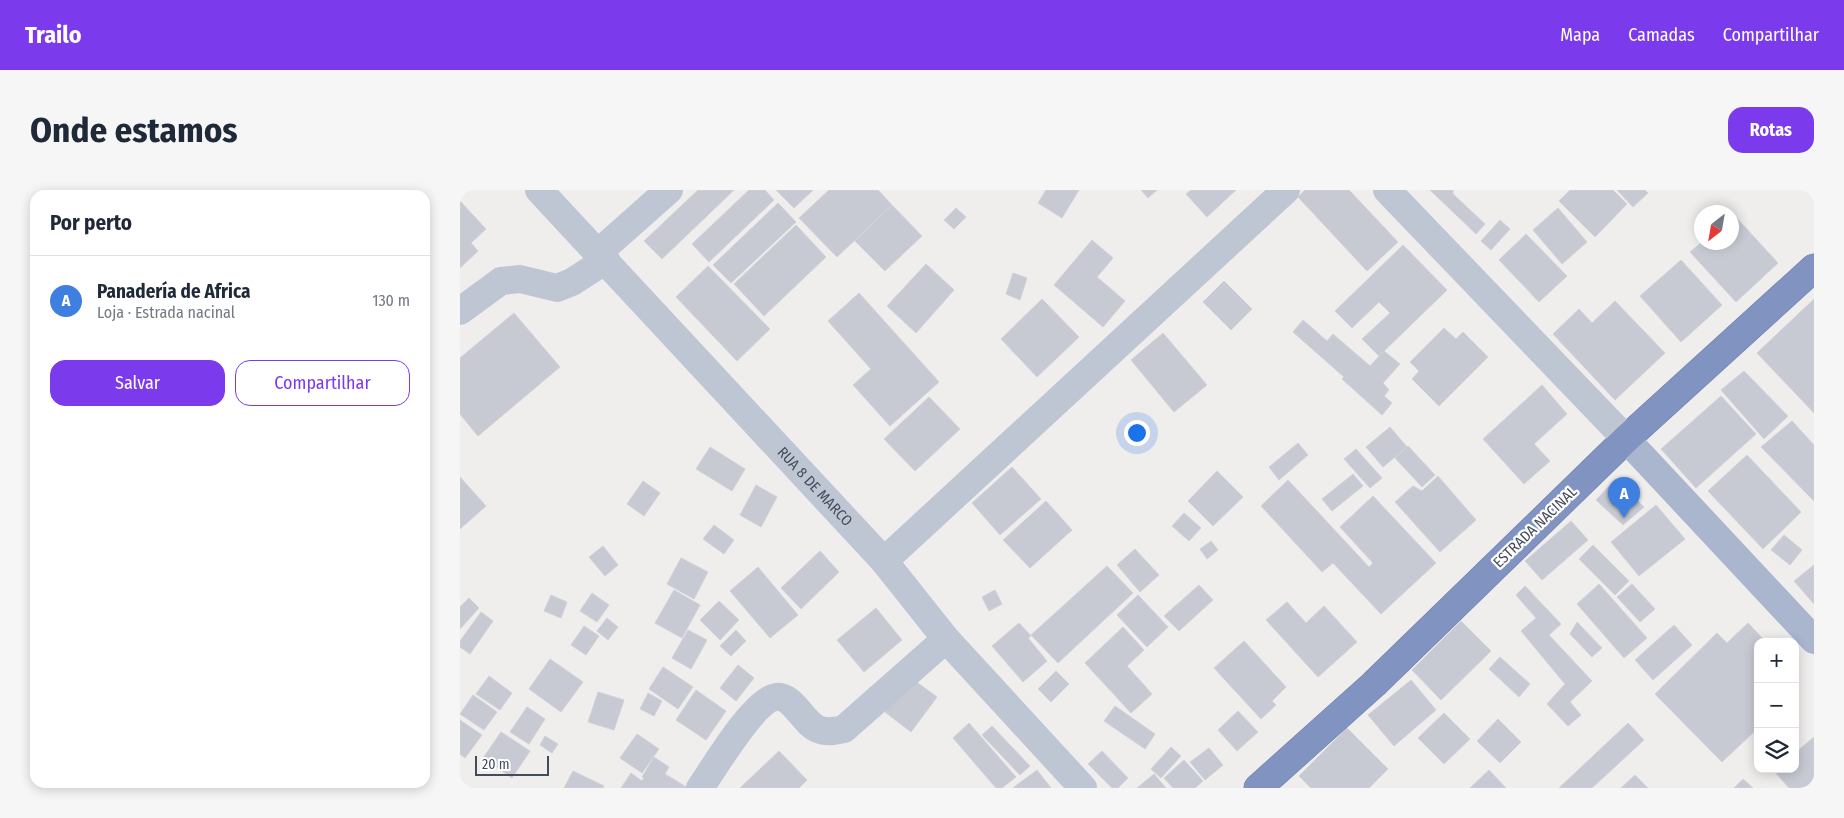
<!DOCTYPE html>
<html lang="pt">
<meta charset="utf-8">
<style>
:root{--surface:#fff;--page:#f6f6f7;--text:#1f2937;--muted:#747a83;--line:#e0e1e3;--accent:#7c3aed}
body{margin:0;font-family:"Fira Sans Condensed",sans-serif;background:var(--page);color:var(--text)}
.controls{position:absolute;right:15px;bottom:15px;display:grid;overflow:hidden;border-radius:10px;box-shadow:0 2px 12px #0003}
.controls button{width:45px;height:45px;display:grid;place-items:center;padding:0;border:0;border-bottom:1px solid var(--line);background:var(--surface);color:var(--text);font:25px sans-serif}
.compass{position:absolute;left:1234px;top:15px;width:45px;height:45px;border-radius:50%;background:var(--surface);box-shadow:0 2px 12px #0003;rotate:211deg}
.scale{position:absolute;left:15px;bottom:12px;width:74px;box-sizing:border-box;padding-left:5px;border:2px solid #444c5b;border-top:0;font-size:14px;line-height:18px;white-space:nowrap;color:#444c5b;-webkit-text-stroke:4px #fff;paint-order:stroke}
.you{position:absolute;left:676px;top:242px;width:18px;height:18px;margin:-12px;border:4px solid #fff;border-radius:50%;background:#1a73e8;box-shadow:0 0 0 8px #1a73e833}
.badge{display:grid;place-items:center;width:32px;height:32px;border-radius:50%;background:var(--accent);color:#fff;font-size:16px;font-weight:700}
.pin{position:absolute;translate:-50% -41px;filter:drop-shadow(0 1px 2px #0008)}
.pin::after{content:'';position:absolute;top:26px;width:18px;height:15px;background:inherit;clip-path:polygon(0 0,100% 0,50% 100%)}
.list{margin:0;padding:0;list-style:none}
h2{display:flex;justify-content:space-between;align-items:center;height:65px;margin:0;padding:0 20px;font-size:21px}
h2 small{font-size:16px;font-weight:400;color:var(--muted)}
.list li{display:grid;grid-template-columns:32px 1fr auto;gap:15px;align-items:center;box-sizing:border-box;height:90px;padding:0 20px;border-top:1px solid var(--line)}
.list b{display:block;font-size:19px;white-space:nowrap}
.list p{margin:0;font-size:16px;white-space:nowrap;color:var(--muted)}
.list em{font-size:16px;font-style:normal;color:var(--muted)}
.actions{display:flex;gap:10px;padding:15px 20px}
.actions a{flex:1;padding:11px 0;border:1px solid var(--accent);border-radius:15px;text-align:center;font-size:18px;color:var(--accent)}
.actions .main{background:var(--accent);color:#fff}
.icon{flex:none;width:28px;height:28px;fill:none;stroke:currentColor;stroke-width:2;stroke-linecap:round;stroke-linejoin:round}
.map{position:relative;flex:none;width:1354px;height:598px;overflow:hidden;border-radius:15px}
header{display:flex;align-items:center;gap:30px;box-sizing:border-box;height:70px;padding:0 25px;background:var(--accent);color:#fff}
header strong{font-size:24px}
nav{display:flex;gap:28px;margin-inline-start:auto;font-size:18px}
.intro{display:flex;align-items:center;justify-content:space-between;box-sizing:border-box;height:120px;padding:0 30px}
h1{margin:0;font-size:35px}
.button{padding:12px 22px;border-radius:15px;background:var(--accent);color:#fff;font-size:18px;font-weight:700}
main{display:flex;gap:30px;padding:0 30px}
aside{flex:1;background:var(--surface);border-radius:15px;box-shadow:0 2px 12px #0003}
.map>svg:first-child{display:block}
.building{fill:#c8cad3;stroke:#d0d1d9}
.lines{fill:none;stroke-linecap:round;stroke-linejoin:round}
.highway-casing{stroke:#6c7eab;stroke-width:29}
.minor{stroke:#bfc6d3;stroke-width:28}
.major{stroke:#aab6ce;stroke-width:28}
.highway{stroke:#8193c0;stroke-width:28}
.labels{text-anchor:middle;stroke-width:4.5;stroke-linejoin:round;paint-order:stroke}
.street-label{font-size:15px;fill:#444c5b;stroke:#fff}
</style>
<header>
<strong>Trailo</strong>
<nav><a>Mapa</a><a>Camadas</a><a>Compartilhar</a></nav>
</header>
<div class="intro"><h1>Onde estamos</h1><a class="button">Rotas</a></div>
<main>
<aside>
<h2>Por perto<small></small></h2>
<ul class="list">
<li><span class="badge" style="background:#3f7fe0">A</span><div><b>Panadería de Africa</b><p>Loja · Estrada nacinal</p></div><em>130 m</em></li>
</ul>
<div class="actions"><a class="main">Salvar</a><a>Compartilhar</a></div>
</aside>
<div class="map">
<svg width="1354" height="598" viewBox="0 0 1354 598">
<rect width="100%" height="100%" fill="#f0eded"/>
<path class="building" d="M 238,0 L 274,0 L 202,69 L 184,51 Z
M 289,0 L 305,0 L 314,10 L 249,72 L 232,54 Z
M 316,0 L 353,0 L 334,18 Z
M 369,0 L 418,0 L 432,15 L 377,67 L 339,28 Z
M 586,0 L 619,0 L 602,28 L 578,13 Z
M 681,0 L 697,0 L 688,8 Z
M 731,0 L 776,0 L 747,27 L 726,4 Z
M 845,0 L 889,0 L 938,52 L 907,81 L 838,7 Z
M 970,0 L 993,0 L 993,4 L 1025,34 L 1016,44 Z
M 1110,0 L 1153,0 L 1167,14 L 1135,47 L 1099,11 Z
M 1157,0 L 1185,0 L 1188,3 L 1173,17 Z
M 0,11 L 26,39 L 11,53 L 18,61 L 0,78 Z
M 318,13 L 336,32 L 271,93 L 253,75 Z
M 432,15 L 462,46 L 425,81 L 395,51 Z
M 496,18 L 506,27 L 494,39 L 484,30 Z
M 1098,18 L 1127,52 L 1102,74 L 1073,40 Z
M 1273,24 L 1318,73 L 1276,112 L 1230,62 L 1242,52 L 1272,52 L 1272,25 Z
M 1040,30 L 1050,39 L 1031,60 L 1021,51 Z
M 336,35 L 366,67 L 304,126 L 274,94 Z
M 1066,44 L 1107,86 L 1079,112 L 1039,70 Z
M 632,50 L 653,68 L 637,87 L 665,111 L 643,137 L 594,95 Z
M 943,55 L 987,100 L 919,166 L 902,149 L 930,123 L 919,112 L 892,138 L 875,121 Z
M 1221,70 L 1262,115 L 1221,152 L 1180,106 Z
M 466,74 L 494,100 L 456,143 L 427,116 Z
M 248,76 L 310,139 L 277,171 L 216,107 Z
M 553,83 L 567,88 L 560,110 L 546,104 Z
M 764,91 L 792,119 L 771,140 L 743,112 Z
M 399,103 L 479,192 L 430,236 L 393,195 L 411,179 L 368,131 Z
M 582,109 L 619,147 L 577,187 L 541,149 Z
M 1354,109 L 1354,223 L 1297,163 Z
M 1155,111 L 1205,163 L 1155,210 L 1093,144 L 1119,119 L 1132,133 Z
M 54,123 L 100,177 L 18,246 L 0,224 L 0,168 Z
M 843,130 L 867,151 L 873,144 L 910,176 L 924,161 L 940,174 L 923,193 L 929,200 L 924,206 L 932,213 L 922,225 L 882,189 L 884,187 L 833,142 Z
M 984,138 L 996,149 L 1003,142 L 1028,167 L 979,216 L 952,189 L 959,181 L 950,172 Z
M 703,143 L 747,195 L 714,222 L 671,170 Z
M 1284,181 L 1328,226 L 1304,249 L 1261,200 Z
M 1082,195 L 1107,224 L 1074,254 L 1090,271 L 1064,294 L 1023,249 Z
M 1261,206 L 1296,244 L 1236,298 L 1201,259 Z
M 469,207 L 500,239 L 455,281 L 424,249 Z
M 1332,231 L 1354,255 L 1354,311 L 1301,257 Z
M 930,237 L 947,257 L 923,277 L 906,257 Z
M 838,253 L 848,265 L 819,290 L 809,277 Z
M 948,256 L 975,285 L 962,297 L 935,268 Z
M 250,257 L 285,279 L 272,301 L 236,279 Z
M 896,259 L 922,288 L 910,298 L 884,269 Z
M 1287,265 L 1341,322 L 1303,359 L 1248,301 Z
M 552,277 L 581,309 L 540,345 L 512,313 Z
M 757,281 L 783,307 L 753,336 L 728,311 Z
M 893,284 L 903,296 L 872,321 L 862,309 Z
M 978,286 L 1016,330 L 980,362 L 935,312 L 953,296 L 962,301 Z
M 0,287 L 26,316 L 0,339 Z
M 1156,289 L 1184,317 L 1163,335 L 1136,310 Z
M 828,290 L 909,377 L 913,373 L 880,337 L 913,306 L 976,373 L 921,424 L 873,373 L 862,382 L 801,316 Z
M 183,291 L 200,303 L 184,326 L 167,314 Z
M 296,295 L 317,307 L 301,337 L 280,325 Z
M 586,311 L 612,340 L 570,378 L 543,350 Z
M 1196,315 L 1225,349 L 1179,386 L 1151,352 Z
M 724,323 L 741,338 L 729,351 L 712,336 Z
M 1111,331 L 1128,350 L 1082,390 L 1065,371 Z
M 254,335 L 274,350 L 264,364 L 243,349 Z
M 1324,345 L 1342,360 L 1330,375 L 1311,360 Z
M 751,351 L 758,360 L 747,369 L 740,359 Z
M 1133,355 L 1169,391 L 1155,405 L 1119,369 Z
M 143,356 L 158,375 L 145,386 L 129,367 Z
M 675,359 L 699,385 L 680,402 L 657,375 Z
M 360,361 L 379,382 L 341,419 L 321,398 Z
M 221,368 L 248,382 L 234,409 L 207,394 Z
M 1354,375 L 1354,414 L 1334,391 Z
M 647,376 L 673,403 L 598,473 L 571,445 Z
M 298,377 L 338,425 L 310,448 L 270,401 Z
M 1139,394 L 1187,448 L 1164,468 L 1117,414 Z
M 1172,394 L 1195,419 L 1180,432 L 1157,407 Z
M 739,395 L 753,410 L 719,441 L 704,426 Z
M 1065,396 L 1101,434 L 1089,445 L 1132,491 L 1110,512 L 1121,525 L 1108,536 L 1087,514 L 1105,494 L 1061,441 L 1076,428 L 1056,405 Z
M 214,400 L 240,415 L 222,448 L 195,433 Z
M 535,400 L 542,414 L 529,421 L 522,407 Z
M 132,403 L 149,415 L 137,432 L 120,421 Z
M 91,405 L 107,412 L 101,428 L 84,421 Z
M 678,405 L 708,437 L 687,457 L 657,425 Z
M 9,408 L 19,418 L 0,439 L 0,417 Z
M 259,411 L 279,430 L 260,450 L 240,430 Z
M 827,412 L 846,433 L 864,416 L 897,452 L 858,487 L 806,430 Z
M 416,418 L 442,450 L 404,482 L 377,450 Z
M 21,422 L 33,431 L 10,464 L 0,457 L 0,451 Z
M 147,428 L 158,437 L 148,450 L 137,441 Z
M 1001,431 L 1031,461 L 981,510 L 952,480 Z
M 1117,432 L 1142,458 L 1132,467 L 1110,444 Z
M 559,433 L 571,446 L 568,448 L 587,471 L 563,492 L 532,456 Z
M 1288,433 L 1306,452 L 1298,452 L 1298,538 L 1262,572 L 1195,504 L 1257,443 L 1267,453 Z
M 1214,435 L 1232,455 L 1193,490 L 1175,470 Z
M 124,436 L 139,446 L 126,465 L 111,455 Z
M 663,437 L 684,460 L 667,476 L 692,504 L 671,523 L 625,473 Z
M 228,440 L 247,450 L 231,479 L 212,468 Z
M 276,440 L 286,451 L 271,466 L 260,456 Z
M 784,451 L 826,497 L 812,511 L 816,515 L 801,529 L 754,478 Z
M 1040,467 L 1070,494 L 1059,507 L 1029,479 Z
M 90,469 L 123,492 L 101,522 L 69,499 Z
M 278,475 L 294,488 L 276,511 L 260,498 Z
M 203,477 L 233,497 L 218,519 L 189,499 Z
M 596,481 L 609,494 L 591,512 L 578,499 Z
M 29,486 L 52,503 L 40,520 L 16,504 Z
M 450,487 L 477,507 L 451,542 L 425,522 Z
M 951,490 L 976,520 L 934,556 L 908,525 Z
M 236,500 L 266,521 L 246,550 L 216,530 Z
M 138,502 L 164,510 L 154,540 L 128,532 Z
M 188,503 L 202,511 L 194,526 L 180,519 Z
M 13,505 L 37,522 L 24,540 L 0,524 Z
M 655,516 L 695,544 L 685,559 L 644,531 Z
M 67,517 L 85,529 L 69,554 L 50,542 Z
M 778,521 L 798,542 L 777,561 L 758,540 Z
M 984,523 L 1010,549 L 984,574 L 958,548 Z
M 1038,529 L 1061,552 L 1040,573 L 1017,551 Z
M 0,530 L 22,545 L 5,568 L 0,564 Z
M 509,533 L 556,587 L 542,598 L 536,598 L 493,548 Z
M 1168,533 L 1184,550 L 1132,598 L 1099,598 Z
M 532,536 L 570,576 L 560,585 L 522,545 Z
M 887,538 L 928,579 L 909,598 L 851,598 L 839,586 Z
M 41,542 L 70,561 L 52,588 L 23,568 Z
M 177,544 L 199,559 L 182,583 L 160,568 Z
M 85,546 L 98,554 L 92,563 L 80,555 Z
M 1354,547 L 1354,598 L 1329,598 L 1315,582 L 1318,579 L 1335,579 L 1335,563 Z
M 711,557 L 721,566 L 701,588 L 691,579 Z
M 749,558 L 763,575 L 745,590 L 730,572 Z
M 319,561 L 347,590 L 339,598 L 280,598 Z
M 642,561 L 668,588 L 658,598 L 652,598 L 628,574 Z
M 194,567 L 209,577 L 205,584 L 228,598 L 161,598 L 171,583 L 182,591 L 184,588 L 182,587 Z
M 724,570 L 743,591 L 735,598 L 713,598 L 704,588 Z
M 577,580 L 591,598 L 554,598 L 554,597 Z
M 1029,580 L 1046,598 L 1010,598 Z
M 113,581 L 144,596 L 143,598 L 104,598 Z
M 694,584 L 706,598 L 677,598 Z
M 1175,585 L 1188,598 L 1161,598 Z
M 1283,589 L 1293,598 L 1274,598 Z"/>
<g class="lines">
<g class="highway-casing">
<path id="highway" d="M 798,598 L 914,494 L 1166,249 L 1354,78"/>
</g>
<g class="minor">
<path id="s1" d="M 79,0 L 424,371 L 486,449 L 623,598"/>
<path d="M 927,0 L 1166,249"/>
<path d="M 139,62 L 209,0"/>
<path d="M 0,121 L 41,91 L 60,89 L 97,98 L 112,92 L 146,70"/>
<path d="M 424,371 L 826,0"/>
<path d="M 240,598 C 254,578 294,510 316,507 C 332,504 344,534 358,539 C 367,543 375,541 384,539 L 486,449"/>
</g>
<path class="major" d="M 1166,249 L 1354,450"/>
<use href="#highway" class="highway"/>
</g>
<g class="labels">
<g class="street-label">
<text dy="5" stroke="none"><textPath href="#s1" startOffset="405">RUA 8 DE MARCO</textPath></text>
<text transform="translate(1075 337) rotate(-44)" y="5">ESTRADA NACINAL</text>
</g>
</g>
</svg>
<div class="controls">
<button>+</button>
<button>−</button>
<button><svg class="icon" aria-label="layers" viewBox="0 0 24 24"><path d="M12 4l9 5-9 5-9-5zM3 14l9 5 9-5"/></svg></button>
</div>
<svg class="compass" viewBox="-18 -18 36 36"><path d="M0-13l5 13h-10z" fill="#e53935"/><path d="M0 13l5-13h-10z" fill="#747a83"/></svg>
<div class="scale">20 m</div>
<div class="you"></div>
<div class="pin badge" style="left:1164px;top:328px;background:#3f7fe0">A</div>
</div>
</main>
